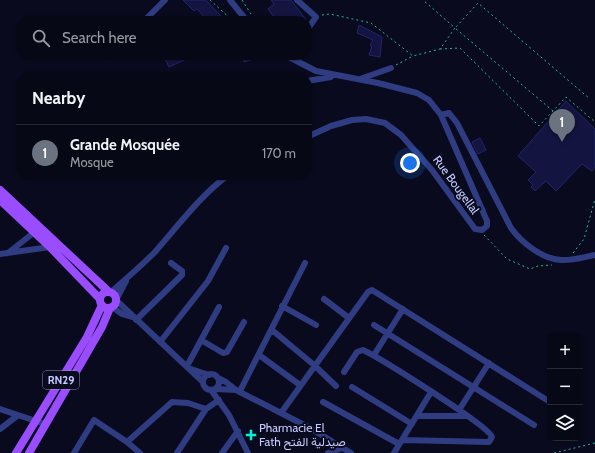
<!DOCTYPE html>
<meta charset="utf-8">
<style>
:root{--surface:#070816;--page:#10111f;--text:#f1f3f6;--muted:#989aa1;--line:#282935;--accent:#00f1da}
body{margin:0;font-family:Cabin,Vazirmatn,sans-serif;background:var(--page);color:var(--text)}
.controls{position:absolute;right:12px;bottom:12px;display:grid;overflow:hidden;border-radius:8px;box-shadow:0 1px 3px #0004}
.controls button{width:36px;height:36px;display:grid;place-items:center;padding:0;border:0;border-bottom:1px solid var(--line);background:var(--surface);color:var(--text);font:20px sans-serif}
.you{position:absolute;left:410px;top:163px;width:14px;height:14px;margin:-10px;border:3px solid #fff;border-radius:50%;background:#1a73e8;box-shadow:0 0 0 6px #1a73e833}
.badge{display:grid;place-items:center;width:26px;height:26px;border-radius:50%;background:var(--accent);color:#fff;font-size:13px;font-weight:700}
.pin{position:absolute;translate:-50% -33px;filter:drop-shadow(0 1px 2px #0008)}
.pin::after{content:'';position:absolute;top:21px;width:14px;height:12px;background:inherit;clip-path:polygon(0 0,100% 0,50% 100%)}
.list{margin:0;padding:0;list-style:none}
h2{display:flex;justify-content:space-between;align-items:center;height:52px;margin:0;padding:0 16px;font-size:17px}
h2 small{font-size:13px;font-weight:400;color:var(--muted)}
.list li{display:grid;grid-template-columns:26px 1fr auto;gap:12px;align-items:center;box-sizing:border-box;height:56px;padding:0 16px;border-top:1px solid var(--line)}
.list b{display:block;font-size:15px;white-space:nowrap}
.list p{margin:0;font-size:13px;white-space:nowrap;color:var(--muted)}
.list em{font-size:13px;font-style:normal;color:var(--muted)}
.icon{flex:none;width:22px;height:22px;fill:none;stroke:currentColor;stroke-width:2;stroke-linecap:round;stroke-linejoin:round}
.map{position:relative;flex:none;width:595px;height:453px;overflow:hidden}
.search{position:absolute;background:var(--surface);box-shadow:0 1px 3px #0004;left:16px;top:16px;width:296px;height:44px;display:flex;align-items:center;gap:10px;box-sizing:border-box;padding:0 14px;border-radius:16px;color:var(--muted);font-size:15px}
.panel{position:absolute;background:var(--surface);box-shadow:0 1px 3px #0004;left:16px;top:72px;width:296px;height:108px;border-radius:16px}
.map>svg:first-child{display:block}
.building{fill:#141441;stroke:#23236f}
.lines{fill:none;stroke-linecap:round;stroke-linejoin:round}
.path{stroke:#20b992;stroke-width:1;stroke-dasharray:2 3;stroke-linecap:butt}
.minor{stroke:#2f3c82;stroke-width:6}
.major{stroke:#9a4dff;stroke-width:8}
.poi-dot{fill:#00f1da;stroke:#090a1e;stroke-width:1.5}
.labels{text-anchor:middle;stroke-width:4;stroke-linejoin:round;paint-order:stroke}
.shield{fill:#090a1e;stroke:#8d91bc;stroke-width:1}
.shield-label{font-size:11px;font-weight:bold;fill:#c6cbff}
.street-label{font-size:12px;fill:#c6cbff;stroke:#090a1e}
.poi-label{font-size:12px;fill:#c6cbff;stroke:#090a1e;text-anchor:start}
</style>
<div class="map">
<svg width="595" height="453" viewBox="0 0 595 453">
<rect width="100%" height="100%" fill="#090a1e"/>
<path class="building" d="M 183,0 L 206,0 L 223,18 L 220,21 L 203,21 L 206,19 L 197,9 L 194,11 Z
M 271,0 L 291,0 L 307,21 L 277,21 L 268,9 L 274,4 Z
M 359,25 L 382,37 L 380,57 L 369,55 L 372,46 L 370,45 L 373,40 L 357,33 Z
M 174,55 L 195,55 L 169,67 L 165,59 Z
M 242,55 L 263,55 L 264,56 L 244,62 Z
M 566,101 L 595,129 L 595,167 L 592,171 L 582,164 L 556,191 L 546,181 L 535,191 L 531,187 L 533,185 L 528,180 L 536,172 L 518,156 Z
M 480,138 L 486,150 L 478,154 L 472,142 Z"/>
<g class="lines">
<path class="path" d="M 210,0 L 233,21
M 242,0 L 251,14
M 322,15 L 330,14 L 371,23 L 413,56 L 440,49 L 455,28 L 423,0
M 440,49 L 460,48 L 539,126 L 566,97 L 595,122
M 396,65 L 413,56
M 553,111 L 455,28 L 478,3 L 590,99
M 484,235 L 507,259 L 530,269 L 538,266 L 552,265
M 573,253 L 584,239 L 595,199
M 554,453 L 595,443"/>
<path class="minor" d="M 230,0 L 247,21
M 297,0 L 316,17 L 307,30
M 144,21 L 165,0
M 285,55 L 316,71 L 378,83 L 417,93 L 429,100 L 441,115 L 487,221 L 487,226 L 482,230 L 475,229 L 432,170 L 401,135 L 385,123 L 366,119 L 352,120 L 331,126 L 307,137
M 110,57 L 113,55
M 360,79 L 391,68
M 307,81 L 331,77
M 441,115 L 449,113 L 457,123 L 511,228 C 521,242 542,259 561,260 C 572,261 584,257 595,255
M 8,253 L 37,230
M 0,254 L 50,247
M 111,292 C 126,279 140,267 154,253 C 178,226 199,197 228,175
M 117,298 L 126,281
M 324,299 L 349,318
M 117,301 L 203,382
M 282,306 L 316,325
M 112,307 L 122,314 L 132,317
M 136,320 L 182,275 L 182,271 L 171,263
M 374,325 L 534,425
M 272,330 L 314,365 L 336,386
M 201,340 L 223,353 L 227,352 L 244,322
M 160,342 L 208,281 L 226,248
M 259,355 L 300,385
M 374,355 L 403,309
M 187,366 L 219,307
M 191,369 L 209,375
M 344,372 L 357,352 L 363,350 C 380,358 489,426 492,437 L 489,442 L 402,440
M203 382a8 8 0 1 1 16 0a8 8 0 1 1-16 0Z
M 218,378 L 226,382 L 236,390 L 310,428 L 351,453
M 352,387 L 412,424
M 216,389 L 236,390
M 211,390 L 229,415 L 248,453
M 240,391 L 305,263
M 323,402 L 399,444
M 0,409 L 45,424
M 459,410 L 489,363
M 281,413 L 368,292 L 372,290 L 550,402
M 418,416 L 466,416
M 0,429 L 17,416
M 127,442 L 140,453
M 74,453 L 94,420 L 127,442 L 172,402 L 188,403 L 206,409 L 219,400
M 177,453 L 206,409
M 222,453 L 238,431
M 328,453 L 342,448
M 394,453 L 431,392"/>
<path class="major" d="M 0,190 L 108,291
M 0,200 L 50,247 L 100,299
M100 300a8 8 0 1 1 16 0a8 8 0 1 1-16 0Z
M 16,453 L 87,337 L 102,305
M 29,453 L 102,327 L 110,308"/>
</g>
<path class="poi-dot" d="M249 429h4v4h4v4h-4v4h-4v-4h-4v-4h4z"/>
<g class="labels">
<rect class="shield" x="43" y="371" width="36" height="18" rx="3"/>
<g class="shield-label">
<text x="61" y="384">RN29</text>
</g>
<g class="street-label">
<text transform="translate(456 185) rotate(54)" y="4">Rue Bougellal</text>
</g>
<g class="poi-label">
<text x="259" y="432">Pharmacie El<tspan x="259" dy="14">Fath صيدلية الفتح</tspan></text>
</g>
</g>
</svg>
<div class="controls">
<button>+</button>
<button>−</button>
<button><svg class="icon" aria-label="layers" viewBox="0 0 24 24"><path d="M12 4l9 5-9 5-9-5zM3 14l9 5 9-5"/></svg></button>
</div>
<div class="you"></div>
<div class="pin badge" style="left:562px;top:142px;background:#6b7280">1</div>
<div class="search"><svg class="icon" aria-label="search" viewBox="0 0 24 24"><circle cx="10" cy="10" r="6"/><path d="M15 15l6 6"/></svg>Search here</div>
<section class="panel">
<h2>Nearby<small></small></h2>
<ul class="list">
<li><span class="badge" style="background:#6b7280">1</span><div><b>Grande Mosquée</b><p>Mosque</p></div><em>170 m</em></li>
</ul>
</section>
</div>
